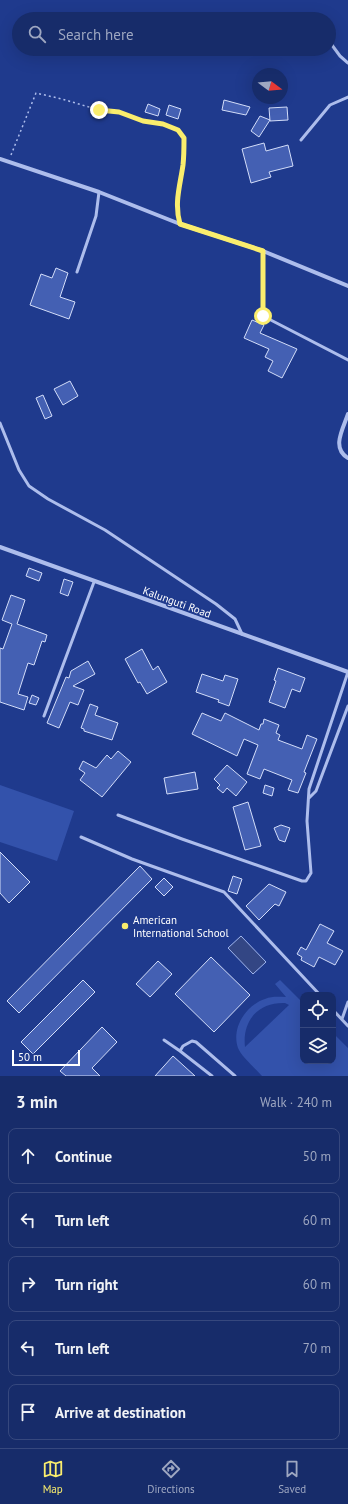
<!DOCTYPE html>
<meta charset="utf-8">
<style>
:root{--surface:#172c6a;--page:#243872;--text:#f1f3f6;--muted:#9ea7c1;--line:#36487e;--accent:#faed6d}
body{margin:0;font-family:"PT Sans",sans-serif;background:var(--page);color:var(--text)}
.controls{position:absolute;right:12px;bottom:12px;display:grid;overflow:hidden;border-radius:8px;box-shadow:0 4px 16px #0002}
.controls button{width:36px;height:36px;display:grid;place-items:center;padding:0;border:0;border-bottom:1px solid var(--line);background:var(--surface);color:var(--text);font:20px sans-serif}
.compass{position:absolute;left:252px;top:68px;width:36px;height:36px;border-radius:50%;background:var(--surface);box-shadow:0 4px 16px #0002;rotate:106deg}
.scale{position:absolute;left:12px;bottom:10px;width:68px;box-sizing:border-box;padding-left:4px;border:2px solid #fff;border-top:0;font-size:11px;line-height:14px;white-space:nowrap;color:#fff;-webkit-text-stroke:3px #1f3a8d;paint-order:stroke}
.stop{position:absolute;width:12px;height:12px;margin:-9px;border:3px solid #faed6d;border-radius:50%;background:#fff}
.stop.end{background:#faed6d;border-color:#fff;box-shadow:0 1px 4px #0008}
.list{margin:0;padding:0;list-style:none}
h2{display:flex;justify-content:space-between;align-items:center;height:52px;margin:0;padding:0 16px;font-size:17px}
h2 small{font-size:13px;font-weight:400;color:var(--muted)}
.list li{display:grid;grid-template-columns:26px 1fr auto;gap:12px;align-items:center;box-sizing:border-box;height:56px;margin:0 8px 8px;padding:0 8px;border:1px solid var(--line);border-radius:8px}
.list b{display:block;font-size:15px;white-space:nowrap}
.list em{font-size:13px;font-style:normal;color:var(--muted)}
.icon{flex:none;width:22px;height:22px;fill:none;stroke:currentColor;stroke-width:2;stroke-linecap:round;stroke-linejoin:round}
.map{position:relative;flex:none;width:348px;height:1076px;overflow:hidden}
.search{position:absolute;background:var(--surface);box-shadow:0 4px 16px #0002;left:12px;right:12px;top:12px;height:44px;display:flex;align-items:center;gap:10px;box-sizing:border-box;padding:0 14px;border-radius:22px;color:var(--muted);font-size:15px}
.sheet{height:372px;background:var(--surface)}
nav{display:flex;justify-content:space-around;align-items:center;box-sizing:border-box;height:56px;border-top:1px solid var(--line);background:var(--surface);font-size:11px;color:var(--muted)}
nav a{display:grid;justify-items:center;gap:2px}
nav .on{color:var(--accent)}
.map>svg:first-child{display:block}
.green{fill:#3352ab;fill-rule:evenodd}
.water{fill:#334684;stroke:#a1b6ee}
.building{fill:#4460b3;stroke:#d3ddf9}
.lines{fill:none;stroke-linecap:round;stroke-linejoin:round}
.path{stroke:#adbdec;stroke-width:1.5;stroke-dasharray:2 3;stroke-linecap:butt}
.service{stroke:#adbdec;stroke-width:3}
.minor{stroke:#adbdec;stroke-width:4}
.route{stroke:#faed6d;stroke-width:5}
.poi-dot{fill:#faed6d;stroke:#1f3a8d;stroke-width:1.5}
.labels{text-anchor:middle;stroke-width:3;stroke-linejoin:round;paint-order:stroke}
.street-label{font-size:11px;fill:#fff;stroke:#1f3a8d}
.poi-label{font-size:11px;fill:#fff;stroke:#1f3a8d;text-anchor:start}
</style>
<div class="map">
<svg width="348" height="1076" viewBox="0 0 348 1076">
<rect width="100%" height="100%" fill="#1f3a8d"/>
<path class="green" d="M 0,785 L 74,811 L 57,861 L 0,842 Z
M 280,980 L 303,1003 L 303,1061 L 333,1061 L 333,1033 L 348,1048 L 348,1076 L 262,1076 C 256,1069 241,1056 238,1048 C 231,1028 246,1005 265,999 C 272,996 279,997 286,997 L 275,984 ZM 285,1003 L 289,1005 L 245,1047 C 242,1021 258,1002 285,1003 Z"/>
<path class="water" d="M 241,936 L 266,962 L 253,974 L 228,948 Z"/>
<path class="building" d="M 224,100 L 250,107 L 246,115 L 222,110 Z
M 148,104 L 160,109 L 158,116 L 145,112 Z
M 169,105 L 181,109 L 178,119 L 166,115 Z
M 287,107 L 288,120 L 270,121 L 269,108 Z
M 260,116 L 270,120 L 259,137 L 251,131 Z
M 264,143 L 266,151 L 288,145 L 293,166 L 269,172 L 271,177 L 251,183 L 242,149 Z
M 56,268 L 68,273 L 60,297 L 75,302 L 69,319 L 30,305 L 41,274 L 52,278 Z
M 252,320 L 264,325 L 260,333 L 297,349 L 282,378 L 268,371 L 273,361 L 265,357 L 269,349 L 244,338 Z
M 70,381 L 78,396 L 63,405 L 54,389 Z
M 43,395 L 52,416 L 45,419 L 36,398 Z
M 29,568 L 42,573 L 39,581 L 26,576 Z
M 64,579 L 73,582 L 68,596 L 60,593 Z
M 11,595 L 25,600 L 17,624 L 47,635 L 45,642 L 42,641 L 34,665 L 28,663 L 18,694 L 28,697 L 24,710 L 0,702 L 0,648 L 3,649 L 12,624 L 2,620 Z
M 142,649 L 153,670 L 158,666 L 167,682 L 147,694 L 140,682 L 138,683 L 125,659 Z
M 88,661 L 95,674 L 73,686 L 84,690 L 78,705 L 70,702 L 59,728 L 47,723 L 66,677 L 69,678 L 71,671 Z
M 278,668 L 305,678 L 300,692 L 292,689 L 285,708 L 269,702 L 276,681 L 274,680 Z
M 202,674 L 223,681 L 225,675 L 238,679 L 229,706 L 218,702 L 219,700 L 196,692 Z
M 32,695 L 39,698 L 36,705 L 29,703 Z
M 90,704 L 98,707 L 95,715 L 118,723 L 112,740 L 84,731 L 84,729 L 81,728 Z
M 202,713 L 221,721 L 225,713 L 259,730 L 261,724 L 263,724 L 264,719 L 279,725 L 276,733 L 280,735 L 278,740 L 302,749 L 307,735 L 317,739 L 304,772 L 306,773 L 298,793 L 288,790 L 292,780 L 264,769 L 260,779 L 247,774 L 258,745 L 244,739 L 237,756 L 192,734 Z
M 118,751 L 131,762 L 102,797 L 80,780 L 85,773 L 79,769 L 83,761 L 96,768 L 107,755 L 111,759 Z
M 227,765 L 247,782 L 236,796 L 227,788 L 223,793 L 217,788 L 220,785 L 214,779 Z
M 195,772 L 198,789 L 167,794 L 164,778 Z
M 265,785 L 274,788 L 272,796 L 263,793 Z
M 248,802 L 261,846 L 245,850 L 233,807 Z
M 281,825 L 290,828 L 285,842 L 279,840 L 274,828 Z
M 0,852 L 30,882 L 9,903 L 0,893 Z
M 140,866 L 152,879 L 19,1013 L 7,1001 Z
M 233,876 L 242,879 L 237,894 L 228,891 Z
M 164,878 L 173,887 L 164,896 L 155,887 Z
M 269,884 L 286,892 L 279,906 L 275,904 L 259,920 L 246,906 Z
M 320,924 L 334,931 L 327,943 L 343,951 L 335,965 L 319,957 L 314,967 L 301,960 L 302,957 L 297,954 L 301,947 L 306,950 Z
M 211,957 L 250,995 L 214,1032 L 175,994 Z
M 158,961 L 172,974 L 150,997 L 136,984 Z
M 83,980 L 95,992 L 33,1054 L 21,1042 Z
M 102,1027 L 117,1042 L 92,1068 L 100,1076 L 66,1076 L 60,1071 Z
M 173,1056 L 195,1076 L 155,1076 Z"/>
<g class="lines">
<path class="path" d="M 11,155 L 36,93 L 62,99 L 99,110 L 119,113 L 143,121 L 163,124 L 178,131 L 184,138 L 183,164 L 177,196 L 177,216"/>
<path class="service" d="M 329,41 L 340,56 L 348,63
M 301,140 L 330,105 L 348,97
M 263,251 L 263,316 L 348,360
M 77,272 L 96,216 L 99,192
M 0,423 L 19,470 L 29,486 L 48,499 L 105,530 L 216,604 L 235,619 L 242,634
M 44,716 L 94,582
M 309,798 L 316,791 L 348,706
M 118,815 L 182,839 L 302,881 L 306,881 L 311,873 L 307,821 L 309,789 L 348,672
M 81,837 L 132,859 L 224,892 L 320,995
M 333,1010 L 348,1026
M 342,1019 L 348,1002
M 164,1040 L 180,1051
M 212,1076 L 180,1051 L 183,1046 L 192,1041 L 196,1042 L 235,1076"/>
<path class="minor" d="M 0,159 L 99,192 L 180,224 L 263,251 L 348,286
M 348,414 C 343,429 331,448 348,458
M 0,547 L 348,672"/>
</g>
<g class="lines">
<path class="route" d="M 99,110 L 119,112 L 143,121 L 163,124 L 178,130 L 184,138 C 184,147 184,156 183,165 C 180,186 174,203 180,224 L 263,251 L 263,316"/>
</g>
<circle class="poi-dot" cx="125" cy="926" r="4"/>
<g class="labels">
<g class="street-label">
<text transform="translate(177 602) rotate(20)" y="4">Kalunguti Road</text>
</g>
<g class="poi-label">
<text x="133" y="924">American<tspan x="133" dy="13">International School</tspan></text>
</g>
</g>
</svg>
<div class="controls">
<button><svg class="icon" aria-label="locate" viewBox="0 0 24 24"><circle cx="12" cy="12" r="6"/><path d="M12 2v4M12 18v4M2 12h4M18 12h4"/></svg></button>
<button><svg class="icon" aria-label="layers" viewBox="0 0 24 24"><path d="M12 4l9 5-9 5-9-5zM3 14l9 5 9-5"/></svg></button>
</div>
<svg class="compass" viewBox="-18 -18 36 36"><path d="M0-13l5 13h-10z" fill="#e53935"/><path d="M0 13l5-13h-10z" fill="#9ea7c1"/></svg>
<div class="scale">50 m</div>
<div class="stop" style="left:263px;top:316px"></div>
<div class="stop end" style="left:99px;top:110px"></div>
<div class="search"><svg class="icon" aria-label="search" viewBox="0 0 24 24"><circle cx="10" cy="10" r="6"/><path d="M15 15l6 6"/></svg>Search here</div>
</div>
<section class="sheet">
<h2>3 min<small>Walk · 240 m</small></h2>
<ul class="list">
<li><svg class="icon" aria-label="ahead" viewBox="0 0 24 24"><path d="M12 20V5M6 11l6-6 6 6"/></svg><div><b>Continue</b></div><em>50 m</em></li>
<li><svg class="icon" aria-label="left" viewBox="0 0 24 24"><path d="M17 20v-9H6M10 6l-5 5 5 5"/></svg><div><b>Turn left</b></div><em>60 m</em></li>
<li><svg class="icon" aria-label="right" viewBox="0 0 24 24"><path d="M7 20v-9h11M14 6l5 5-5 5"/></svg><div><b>Turn right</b></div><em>60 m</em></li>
<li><svg class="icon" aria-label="left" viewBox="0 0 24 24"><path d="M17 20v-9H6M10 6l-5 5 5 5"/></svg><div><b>Turn left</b></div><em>70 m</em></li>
<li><svg class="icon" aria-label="arrive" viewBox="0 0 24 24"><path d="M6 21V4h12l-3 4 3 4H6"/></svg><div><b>Arrive at destination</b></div></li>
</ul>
</section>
<nav>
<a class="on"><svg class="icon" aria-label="map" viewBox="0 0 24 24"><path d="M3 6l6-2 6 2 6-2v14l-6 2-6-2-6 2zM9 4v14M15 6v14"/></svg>Map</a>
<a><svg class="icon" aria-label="directions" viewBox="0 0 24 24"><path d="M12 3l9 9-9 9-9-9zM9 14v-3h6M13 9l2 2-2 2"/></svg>Directions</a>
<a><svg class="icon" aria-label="saved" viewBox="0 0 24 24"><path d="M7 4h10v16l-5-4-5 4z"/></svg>Saved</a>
</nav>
